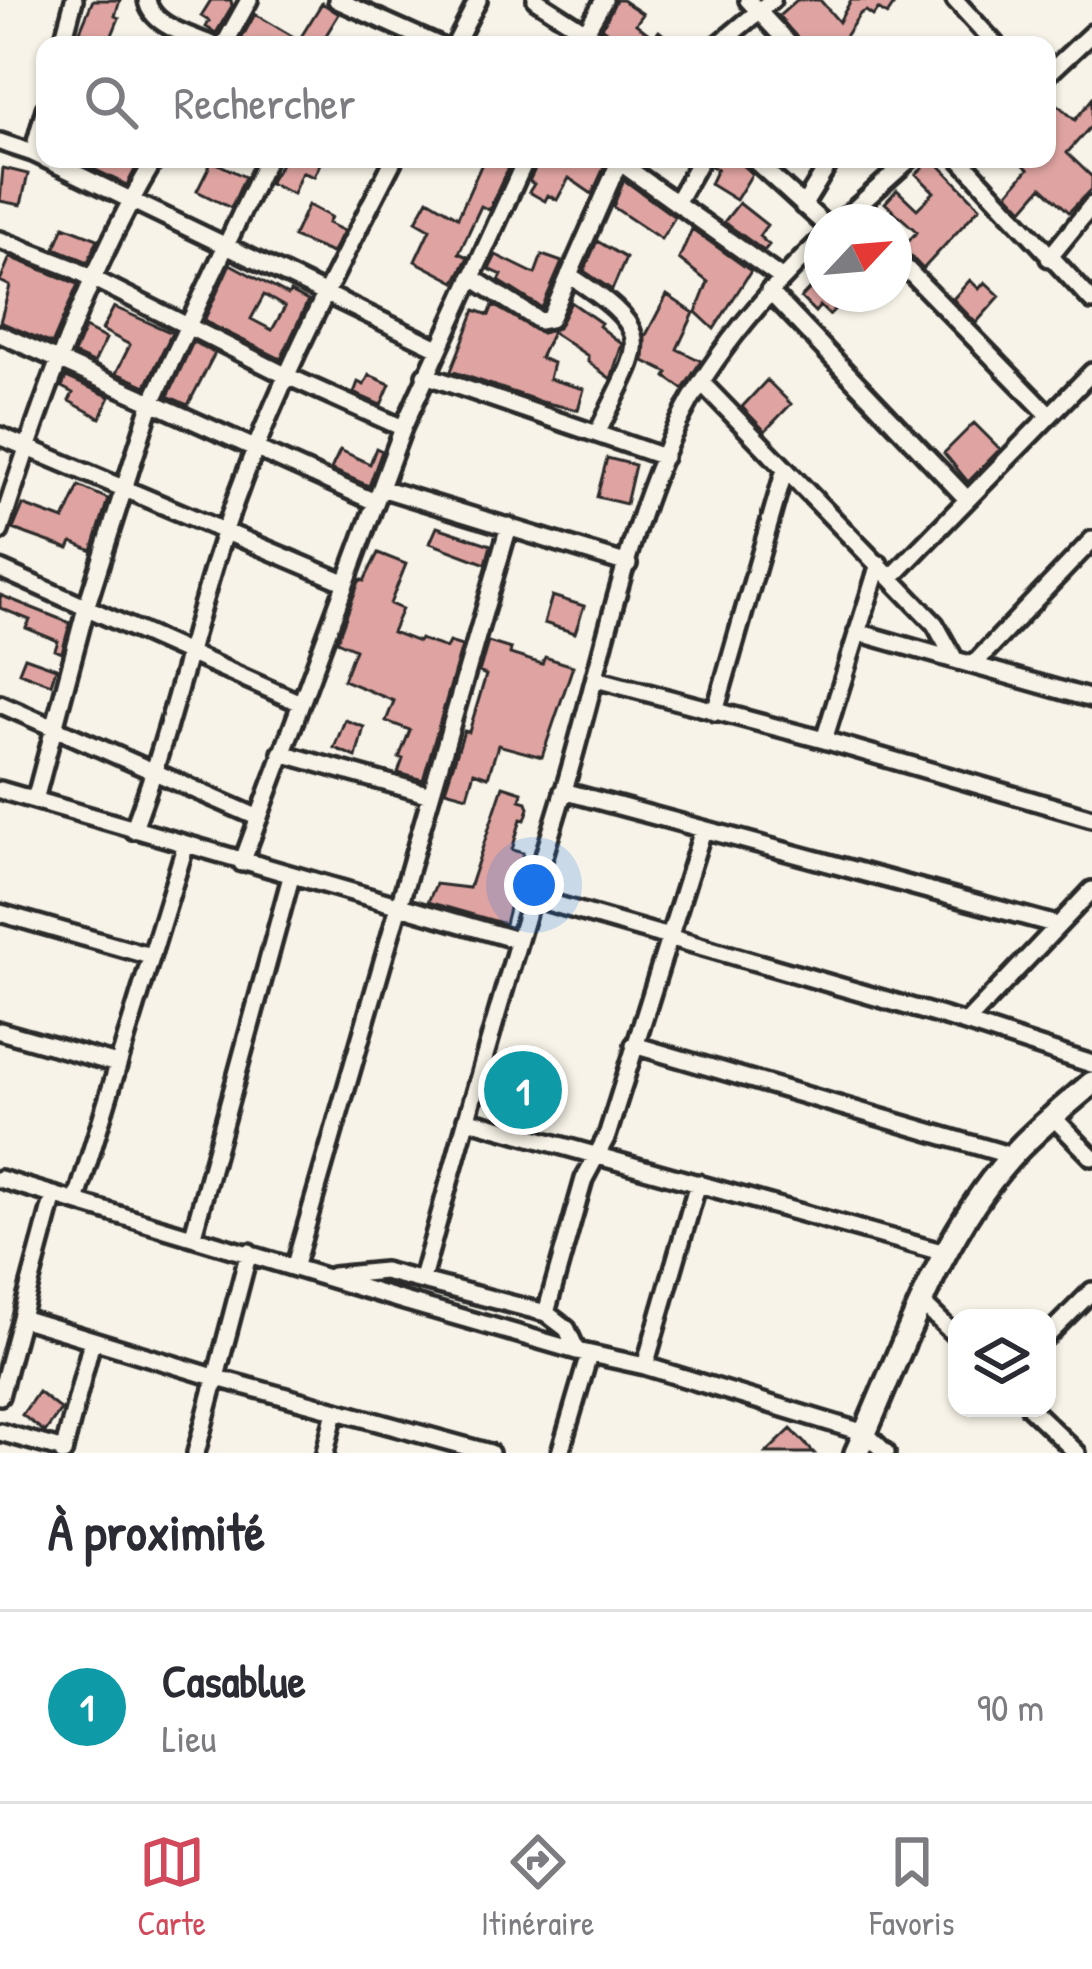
<!DOCTYPE html>
<html lang="fr">
<meta charset="utf-8">
<style>
:root{--surface:#fff;--page:#f7f7f7;--text:#2b2b33;--muted:#7c7c81;--line:#e1e1e2;--accent:#d1495b}
body{margin:0;font-family:"Patrick Hand",sans-serif;background:var(--page);color:var(--text)}
.controls{position:absolute;right:36px;bottom:36px;display:grid;overflow:hidden;border-radius:24px;box-shadow:0 3px 9px #0004}
.controls button{width:108px;height:108px;display:grid;place-items:center;padding:0;border:0;border-bottom:3px solid var(--line);background:var(--surface);color:var(--text);font:60px sans-serif}
.compass{position:absolute;left:804px;top:204px;width:108px;height:108px;border-radius:50%;background:var(--surface);box-shadow:0 3px 9px #0004;rotate:64deg}
.you{position:absolute;left:534px;top:885px;width:42px;height:42px;margin:-30px;border:9px solid #fff;border-radius:50%;background:#1a73e8;box-shadow:0 0 0 18px #1a73e833}
.badge{display:grid;place-items:center;width:78px;height:78px;border-radius:50%;background:var(--accent);color:#fff;font-size:39px;font-weight:700}
.pin{position:absolute;translate:-50% -50%;border:6px solid #fff;box-shadow:0 3px 12px #0006}
.list{margin:0;padding:0;list-style:none}
h2{display:flex;justify-content:space-between;align-items:center;height:156px;margin:0;padding:0 48px;font-size:51px}
h2 small{font-size:39px;font-weight:400;color:var(--muted)}
.list li{display:grid;grid-template-columns:78px 1fr auto;gap:36px;align-items:center;box-sizing:border-box;height:192px;padding:0 48px;border-top:3px solid var(--line)}
.list b{display:block;font-size:45px;white-space:nowrap}
.list p{margin:0;font-size:39px;white-space:nowrap;color:var(--muted)}
.list em{font-size:39px;font-style:normal;color:var(--muted)}
.icon{flex:none;width:66px;height:66px;fill:none;stroke:currentColor;stroke-width:2;stroke-linecap:round;stroke-linejoin:round}
.map{position:relative;flex:none;width:1092px;height:1453px;overflow:hidden}
.search{position:absolute;background:var(--surface);box-shadow:0 3px 9px #0004;left:36px;right:36px;top:36px;height:132px;display:flex;align-items:center;gap:30px;box-sizing:border-box;padding:0 42px;border-radius:24px;color:var(--muted);font-size:45px}
.sheet{height:348px;background:var(--surface)}
nav{display:flex;justify-content:space-around;align-items:center;box-sizing:border-box;height:168px;border-top:3px solid var(--line);background:var(--surface);font-size:33px;color:var(--muted)}
nav a{display:grid;justify-items:center;gap:6px}
nav .on{color:var(--accent)}
.map>svg:first-child{display:block}
.building{fill:#dfa4a1;stroke:#2b2b2b;stroke-width:3;fill-rule:evenodd}
.lines{fill:none;stroke-linecap:round;stroke-linejoin:round}
.minor-casing{stroke:#2b2b2b;stroke-width:24}
.secondary-casing{stroke:#2b2b2b;stroke-width:30}
.minor{stroke:#f7f3e8;stroke-width:15}
.secondary{stroke:#f7f3e8;stroke-width:21}
</style>
<div class="map">
<svg width="1092" height="1453" viewBox="0 0 1092 1453">
<rect width="100%" height="100%" fill="#f7f3e8"/>
<filter id="ink" filterUnits="userSpaceOnUse"><feTurbulence type="fractalNoise" baseFrequency=".00833" numOctaves="2"/><feDisplacementMap in="SourceGraphic" scale="24" xChannelSelector="R" yChannelSelector="G"/><feConvolveMatrix kernelMatrix="1 2 1 2 8 2 1 2 1" color-interpolation-filters="sRGB"/></filter>
<g filter="url(#ink)">
<path class="building" d="M 93,0 L 120,0 L 115,16 L 119,18 L 108,45 L 74,45 Z
M 211,0 L 231,0 L 232,6 L 216,33 L 206,27 L 209,21 L 201,16 Z
M 616,0 L 622,0 L 643,14 L 636,24 L 645,31 L 654,37 L 659,31 L 676,45 L 618,45 L 613,36 L 602,28 Z
M 797,0 L 820,0 L 839,22 L 851,0 L 897,0 L 887,15 L 878,9 L 873,16 L 866,11 L 860,14 L 844,38 L 851,45 L 802,45 L 779,16 Z
M 322,3 L 339,14 L 320,45 L 238,45 L 255,14 L 299,40 Z
M 1092,99 L 1092,125 L 1067,153 L 1092,177 L 1092,188 L 1069,212 L 1042,187 L 1023,209 L 1008,193 L 1028,169 L 1018,159 L 1047,159 L 1047,112 L 1056,103 L 1075,120 Z
M 73,159 L 132,159 L 139,162 L 127,185 Z
M 284,159 L 322,159 L 314,177 L 302,172 L 293,194 L 269,183 Z
M 484,159 L 512,159 L 489,210 L 481,206 L 459,253 L 468,257 L 455,282 L 415,261 L 430,229 L 416,221 L 428,199 L 458,217 Z
M 540,159 L 550,165 L 554,159 L 603,159 L 605,165 L 592,194 L 569,178 L 557,200 L 548,195 L 545,201 L 529,192 L 534,184 L 529,181 Z
M 713,159 L 735,159 L 752,174 L 736,200 L 710,184 L 717,169 L 711,166 Z
M 933,159 L 980,207 L 923,269 L 902,247 L 917,232 L 885,203 L 897,190 L 917,209 L 934,192 L 916,174 Z
M 212,161 L 245,177 L 231,208 L 197,191 Z
M 3,168 L 28,174 L 21,205 L 0,201 Z
M 624,180 L 675,217 L 661,239 L 613,207 Z
M 739,203 L 767,225 L 759,236 L 769,245 L 764,251 L 724,222 Z
M 308,205 L 331,217 L 328,223 L 344,231 L 332,253 L 293,237 Z
M 64,226 L 98,239 L 88,262 L 55,248 Z
M 692,229 L 751,271 L 714,329 L 696,312 L 708,282 L 679,259 Z
M 597,241 L 626,258 L 612,290 L 584,271 Z
M 496,255 L 535,274 L 542,255 L 562,262 L 542,308 L 499,281 L 502,275 L 489,269 Z
M 10,257 L 78,284 L 52,344 L 0,322 L 10,286 L 0,281 Z
M 230,264 L 288,295 L 290,292 L 308,301 L 281,359 L 204,321 ZM 264,295 L 285,307 L 272,330 L 251,319 Z
M 822,276 L 822,294 L 838,294 L 833,300 L 838,306 L 829,315 L 820,306 L 815,312 L 801,298 Z
M 970,280 L 979,289 L 985,282 L 1000,296 L 976,323 L 953,299 Z
M 667,295 L 694,313 L 677,349 L 701,361 L 683,389 L 666,377 L 668,373 L 644,361 L 645,337 Z
M 571,302 L 601,323 L 599,326 L 622,344 L 611,379 L 588,362 L 588,356 L 552,332 L 540,358 L 553,363 L 549,379 L 584,389 L 578,410 L 542,402 L 451,371 L 475,310 L 489,315 L 493,305 L 542,333 L 558,328 Z
M 114,307 L 172,333 L 146,386 L 116,373 L 130,345 L 102,330 Z
M 85,328 L 106,339 L 94,363 L 74,354 Z
M 193,342 L 215,353 L 188,405 L 168,396 Z
M 369,375 L 390,384 L 381,405 L 354,393 L 358,382 L 364,385 Z
M 66,377 L 110,397 L 100,418 L 69,401 L 73,393 L 62,387 Z
M 767,380 L 791,404 L 765,431 L 742,407 Z
M 974,423 L 1000,449 L 968,482 L 944,453 Z
M 376,448 L 382,451 L 369,486 L 331,469 L 340,450 L 370,464 Z
M 607,458 L 635,465 L 626,504 L 597,497 Z
M 79,486 L 108,499 L 92,551 L 72,542 L 69,549 L 13,529 L 23,505 L 64,520 Z
M 437,527 L 491,545 L 486,564 L 430,543 Z
M 378,553 L 406,564 L 390,604 L 402,609 L 392,632 L 418,642 L 420,639 L 446,648 L 449,642 L 462,646 L 423,780 L 398,773 L 403,759 L 399,758 L 410,730 L 386,721 L 394,701 L 343,680 L 355,649 L 337,641 L 360,579 L 364,581 Z
M 0,595 L 70,623 L 62,653 L 55,650 L 58,641 L 26,628 L 30,620 L 0,608 Z
M 552,596 L 584,606 L 575,633 L 544,623 Z
M 488,642 L 511,649 L 510,654 L 542,664 L 545,657 L 573,666 L 542,757 L 498,745 L 488,777 L 474,772 L 467,796 L 445,790 L 464,731 L 469,732 L 486,675 L 479,672 Z
M 25,657 L 56,668 L 51,684 L 19,672 Z
M 345,720 L 364,727 L 356,757 L 334,748 Z
M 503,786 L 522,792 L 520,800 L 527,802 L 529,808 L 525,820 L 521,819 L 512,850 L 523,853 L 505,924 L 428,902 L 436,884 L 469,888 Z
M 510,1051 L 553,1067 L 537,1126 L 493,1107 Z
M 38,1392 L 61,1410 L 45,1432 L 22,1415 Z
M 791,1429 L 814,1453 L 766,1453 Z"/>
<g class="lines">
<g class="minor-casing">
<path id="minor" d="M 147,0 C 151,26 190,35 212,45
M 337,0 L 438,45
M 536,0 L 606,45
M 748,0 L 790,45
M 955,0 L 996,45
M 62,45 L 74,0
M 224,45 L 249,0
M 455,45 L 478,0
M 578,45 L 604,0
M 718,45 L 772,0
M 1047,75 L 1092,33
M 0,142 L 33,153 L 438,348
M 33,153 L 45,109
M 615,159 L 781,278
M 753,159 L 822,222
M 960,159 L 1092,301
M 676,203 L 701,159
M 803,206 L 832,159
M 840,222 L 910,159
M 0,240 L 72,268 L 285,375 L 403,428
M 894,256 L 1049,415
M 1049,258 L 1092,205
M 569,275 C 664,336 639,344 597,434
M 471,277 L 540,321 L 550,319 L 619,162
M 769,291 L 967,499
M 0,334 L 375,502
M 425,375 L 664,457
M 702,383 L 935,624 L 954,658
M 0,436 L 344,582
M 381,488 L 628,564
M 0,531 C 39,407 88,270 155,159
M 0,569 L 298,702
M 892,577 L 1092,372
M 857,632 L 1092,699
M 973,665 L 1092,540
M 596,679 L 824,740 L 1092,818
M 0,704 L 259,818
M 715,712 L 785,469
M 824,740 L 879,564
M 281,753 L 431,795
M 0,790 L 517,940
M 563,791 L 1057,925
M 35,800 L 86,608 L 151,404 L 267,159
M 133,830 C 170,734 192,632 224,533 C 268,402 331,281 394,159
M 242,863 L 403,428 L 526,159
M 530,897 L 966,1023 L 1092,1064
M 0,913 L 150,956
M 966,1023 L 1092,890
M 0,1031 L 117,1064
M 634,1045 L 1012,1156
M 1053,1117 L 1092,1157
M 466,1119 L 945,1253
M 0,1179 L 404,1301 L 577,1351 L 645,1366 L 865,1433 L 886,1453
M 76,1202 L 185,847
M 193,1235 L 291,877
M 295,1265 L 509,526
M 333,1276 L 384,1271 L 546,1313 L 567,1329 L 577,1351
M 422,1279 C 467,1116 514,953 564,790 C 601,668 629,510 690,401 C 724,341 773,286 822,239
M 922,1303 L 957,1337
M 546,1313 L 584,1179 L 607,1136 L 703,830
M 21,1318 L 217,1378 L 490,1453
M 1047,1336 L 1092,1291
M 645,1366 L 698,1183
M 0,1396 L 54,1195
M 1030,1408 L 1077,1453
M 0,1432 L 64,1450
M 63,1453 L 92,1341
M 196,1453 L 249,1252
M 325,1453 L 335,1411
M 560,1453 L 589,1355"/>
</g>
<g class="secondary-casing">
<path id="secondary" d="M 856,1453 C 902,1353 936,1241 1010,1158 C 1034,1131 1064,1107 1092,1083"/>
</g>
<use href="#minor" class="minor"/>
<use href="#secondary" class="secondary"/>
</g>
</g>
</svg>
<div class="controls">
<button><svg class="icon" aria-label="layers" viewBox="0 0 24 24"><path d="M12 4l9 5-9 5-9-5zM3 14l9 5 9-5"/></svg></button>
</div>
<svg class="compass" viewBox="-18 -18 36 36"><path d="M0-13l5 13h-10z" fill="#e53935"/><path d="M0 13l5-13h-10z" fill="#7c7c81"/></svg>
<div class="you"></div>
<div class="pin badge" style="left:523px;top:1090px;background:#0f9aa8">1</div>
<div class="search"><svg class="icon" aria-label="search" viewBox="0 0 24 24"><circle cx="10" cy="10" r="6"/><path d="M15 15l6 6"/></svg>Rechercher</div>
</div>
<section class="sheet">
<h2>À proximité<small></small></h2>
<ul class="list">
<li><span class="badge" style="background:#0f9aa8">1</span><div><b>Casablue</b><p>Lieu</p></div><em>90 m</em></li>
</ul>
</section>
<nav>
<a class="on"><svg class="icon" aria-label="map" viewBox="0 0 24 24"><path d="M3 6l6-2 6 2 6-2v14l-6 2-6-2-6 2zM9 4v14M15 6v14"/></svg>Carte</a>
<a><svg class="icon" aria-label="directions" viewBox="0 0 24 24"><path d="M12 3l9 9-9 9-9-9zM9 14v-3h6M13 9l2 2-2 2"/></svg>Itinéraire</a>
<a><svg class="icon" aria-label="saved" viewBox="0 0 24 24"><path d="M7 4h10v16l-5-4-5 4z"/></svg>Favoris</a>
</nav>
